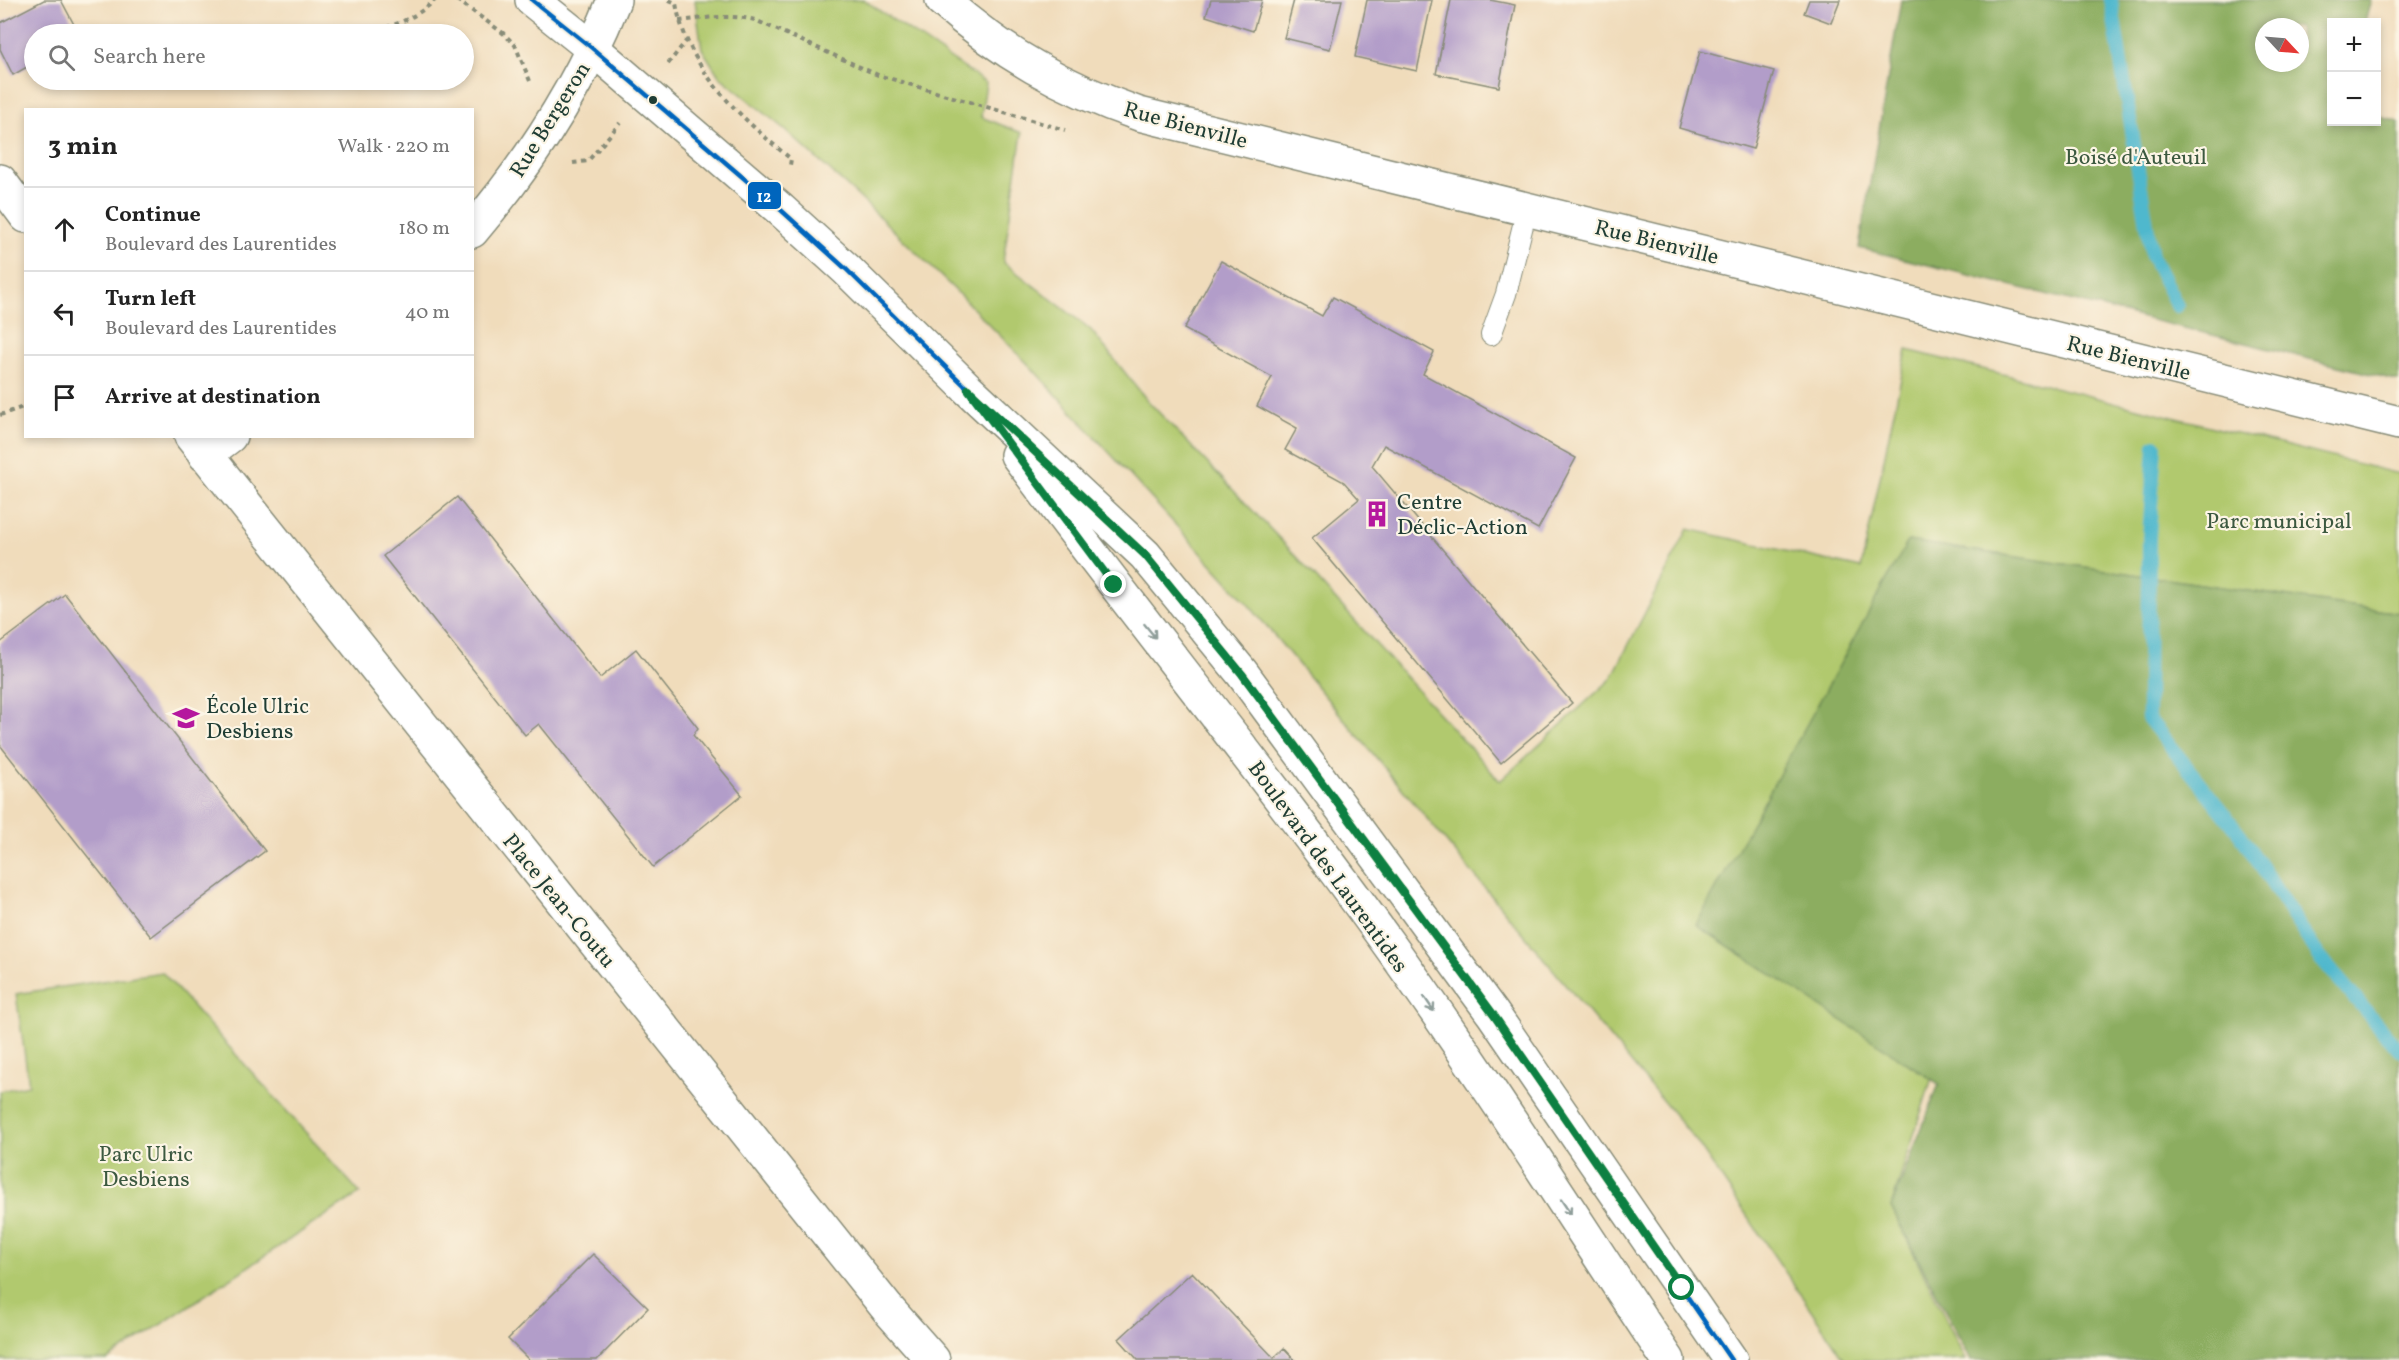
<!DOCTYPE html>
<meta charset="utf-8">
<style>
:root{--surface:#fff;--page:#f2f2f2;--text:#222;--muted:#767676;--line:#e0e0e0}
body{margin:0;font-family:Vollkorn,serif;background:var(--page);color:var(--text)}
.controls{position:absolute;right:18px;top:18px;display:grid;overflow:hidden;border-radius:0px;box-shadow:0 3px 9px #0003}
.controls button{width:54px;height:54px;display:grid;place-items:center;padding:0;border:0;border-bottom:2px solid var(--line);background:var(--surface);color:var(--text);font:30px sans-serif}
.compass{position:absolute;left:2255px;top:18px;width:54px;height:54px;border-radius:50%;background:var(--surface);box-shadow:0 3px 9px #0003;rotate:116deg}
.stop{position:absolute;width:18px;height:18px;margin:-14px;border:4px solid #0b8043;border-radius:50%;background:#fff}
.stop.end{background:#0b8043;border-color:#fff;box-shadow:0 2px 6px #0008}
.list{margin:0;padding:0;list-style:none}
h2{display:flex;justify-content:space-between;align-items:center;height:78px;margin:0;padding:0 24px;font-size:26px}
h2 small{font-size:20px;font-weight:400;color:var(--muted)}
.list li{display:grid;grid-template-columns:39px 1fr auto;gap:18px;align-items:center;box-sizing:border-box;height:84px;padding:0 24px;border-top:2px solid var(--line)}
.list b{display:block;font-size:22px;white-space:nowrap}
.list p{margin:0;font-size:20px;white-space:nowrap;color:var(--muted)}
.list em{font-size:20px;font-style:normal;color:var(--muted)}
.icon{flex:none;width:33px;height:33px;fill:none;stroke:currentColor;stroke-width:2;stroke-linecap:round;stroke-linejoin:round}
.map{position:relative;flex:none;width:2399px;height:1360px;overflow:hidden}
.search{position:absolute;background:var(--surface);box-shadow:0 3px 9px #0003;left:24px;top:24px;width:450px;height:66px;display:flex;align-items:center;gap:15px;box-sizing:border-box;padding:0 21px;border-radius:33px;color:var(--muted);font-size:22px}
.panel{position:absolute;background:var(--surface);box-shadow:0 3px 9px #0003;left:24px;top:108px;width:450px;height:330px;border-radius:0px}
.map>svg:first-child{display:block}
.green{fill:#b1c96e;stroke:#688351;stroke-width:1.5}
.forest{fill:#8cad61;stroke:#56754a;stroke-width:1.5;fill-rule:evenodd}
.lines{fill:none;stroke-linecap:round;stroke-linejoin:round}
.stream{stroke:#4fb8cd;stroke-width:14}
.building{fill:#b29dc9}
.lane-casing{stroke:#888c78;stroke-width:22}
.street-casing{stroke:#888c78;stroke-width:36}
.secondary-casing{stroke:#888c78;stroke-width:36}
.path{stroke:#888c78;stroke-width:4;stroke-dasharray:4.5 4.5;stroke-linecap:butt}
.lane{stroke:#fff;stroke-width:20}
.street{stroke:#fff;stroke-width:33}
.secondary{stroke:#fff;stroke-width:33}
.bus-1-casing{stroke:#fcf5e5;stroke-width:9}
.bus-1{stroke:#0065bd;stroke-width:4.5}
.oneway{stroke:#8f9e9a}
.route{stroke:#0b8043;stroke-width:8}
.bus-dot{fill:#1f3d34;stroke:#fcf5e5;stroke-width:2}
.labels{text-anchor:middle;stroke-width:4.5;stroke-linejoin:round;paint-order:stroke}
.street-label{font-size:22px;fill:#1f3d34;stroke:#fcf5e5}
.park-label{font-size:22px;fill:#3c5940;stroke:#fcf5e5}
.poi-label{font-size:22px;fill:#1f3d34;stroke:#fcf5e5;text-anchor:start}
.line-badge{stroke:#fcf5e5;stroke-width:2}
.badge-label{font-size:16px;text-anchor:middle;font-weight:bold;fill:#fff}
</style>
<div class="map">
<svg width="2399" height="1360" viewBox="0 0 2399 1360">
<rect width="100%" height="100%" fill="#fcf5e5"/>
<filter id="ink" filterUnits="userSpaceOnUse"><feTurbulence type="fractalNoise" baseFrequency=".0167" numOctaves="2"/><feDisplacementMap in="SourceGraphic" scale="12" xChannelSelector="R" yChannelSelector="G"/><feConvolveMatrix kernelMatrix="1 2 1 2 8 2 1 2 1" color-interpolation-filters="sRGB"/></filter>
<filter id="wash" filterUnits="userSpaceOnUse"><feTurbulence type="fractalNoise" baseFrequency=".008" numOctaves="4" result="noise"/><feDisplacementMap in="SourceGraphic" scale="24" xChannelSelector="R" yChannelSelector="G"/><feGaussianBlur stdDeviation="1.35" result="paint"/><feColorMatrix in="noise" values="0 0 0 0 0 0 0 0 0 0 0 0 0 0 0 0 0 1.4 0 .05"/><feComposite in="paint" operator="in"/></filter>
<g filter="url(#wash)">
<rect width="100%" height="100%" fill="#f0dcbb"/>
<path class="green" d="M 695,0 L 864,0 L 986,83 L 981,117 L 1022,133 L 1003,262 L 1090,329 L 1147,400 L 1298,558 L 1500,781 L 1611,679 L 1688,529 L 1861,568 L 1907,350 L 2399,474 L 2399,613 L 1908,541 L 1936,1065 L 1891,1207 L 1966,1360 L 1845,1360 L 1697,1142 L 1248,604 L 1030,366 L 956,291 L 860,198 L 783,128 L 719,76 L 702,49 Z
M 162,972 L 360,1193 L 107,1360 L 0,1360 L 0,1091 L 29,1085 L 16,994 Z"/>
<path class="forest" d="M 1901,0 L 2371,0 L 2365,22 L 2332,22 L 2332,122 L 2376,122 L 2377,116 L 2399,122 L 2399,381 L 1859,248 ZM 2264,27 L 2300,27 L 2300,63 L 2264,63 Z
M 1908,541 L 2399,613 L 2399,1360 L 1971,1360 L 1891,1207 L 1939,1084 L 1696,925 Z"/>
<g class="lines">
<path class="stream" d="M 2111,0 L 2152,256 L 2177,306
M 2155,445 L 2149,538 L 2148,718 L 2240,834 L 2319,956 L 2399,1050"/>
</g>
<g id="blocks">
<path class="building" d="M 44,0 L 61,0 L 79,34 L 34,34 L 34,63 L 13,75 L 0,49 L 0,23 Z
M 1211,0 L 1262,0 L 1253,31 L 1206,16 Z
M 1294,0 L 1342,0 L 1330,49 L 1284,38 Z
M 1367,0 L 1432,0 L 1417,71 L 1355,57 Z
M 1451,0 L 1490,0 L 1515,5 L 1499,87 L 1436,74 Z
M 1809,0 L 1840,0 L 1831,23 L 1804,13 Z
M 1700,51 L 1774,71 L 1753,149 L 1679,128 Z
M 1221,261 L 1322,316 L 1333,297 L 1434,352 L 1423,374 L 1576,458 L 1538,529 L 1384,445 L 1372,466 L 1572,703 L 1501,763 L 1312,538 L 1359,499 L 1344,482 L 1285,450 L 1297,428 L 1257,406 L 1272,377 L 1184,329 Z
M 457,497 L 600,678 L 636,649 L 698,728 L 693,735 L 742,795 L 653,867 L 539,724 L 525,735 L 383,556 Z
M 65,594 L 265,851 L 151,937 L 0,745 L 0,643 Z
M 593,1254 L 648,1308 L 597,1360 L 529,1360 L 508,1339 Z
M 1192,1272 L 1274,1358 L 1284,1348 L 1295,1360 L 1138,1360 L 1119,1339 Z"/>
</g>
</g>
<g filter="url(#ink)">
<use href="#blocks" fill-opacity="0" stroke="#888c78" stroke-width="1.5"/>
<g class="lines">
<g class="lane-casing">
<path id="lane" d="M 1491,335 L 1506,294 L 1527,209"/>
</g>
<g class="street-casing">
<path id="street" d="M 942,0 C 1001,53 1064,88 1139,114 L 2399,423
M 0,181 L 26,216
M 472,231 C 530,163 581,83 614,0
M 191,436 L 887,1308 L 933,1360
M 205,455 L 230,436"/>
</g>
<g class="secondary-casing">
<path id="secondary" d="M 532,0 L 592,48 L 781,210 L 846,269 L 968,389 L 1145,555 L 1242,673 L 1493,1014 L 1731,1360
M 1017,455 C 1139,620 1270,779 1390,946 C 1487,1081 1576,1222 1668,1360"/>
</g>
<path class="path" d="M 457,0 L 503,33 L 515,45 L 530,81
M 669,0 L 676,3 C 687,70 742,119 791,159 L 790,165
M 679,21 C 705,18 729,14 755,20 L 878,75 L 1065,130
M 360,34 C 388,28 414,20 435,0
M 668,64 L 686,41
M 573,163 L 588,161 L 620,123
M 0,415 L 26,406"/>
<use href="#lane" class="lane"/>
<use href="#street" class="street"/>
<use href="#secondary" class="secondary"/>
<g class="bus-1-casing">
<path id="bus-1" d="M 532,0 L 592,48 L 781,210 L 846,269 L 968,389 L 1145,555 L 1242,673 L 1493,1014 L 1731,1360"/>
</g>
<use href="#bus-1" class="bus-1"/>
</g>
<defs><path id="oneway-shaft" d="M-6 0H5M1.5-3L5.5 0L1.5 3" fill="none" stroke-width="1.6" stroke-linecap="round" stroke-linejoin="round" transform="scale(1.5)"/></defs>
<g class="oneway">
<use href="#oneway-shaft" transform="translate(1150 631) rotate(51)"/>
<use href="#oneway-shaft" transform="translate(1429 1004) rotate(56)"/>
<use href="#oneway-shaft" transform="translate(1566 1207) rotate(56)"/>
</g>
</g>
<g class="lines" filter="url(#ink)">
<path class="route" d="M 1114,585 L 968,389 L 1145,555 L 1242,674 L 1493,1014 L 1682,1288"/>
</g>
<defs>
<g id="building-bare" transform="scale(2.07)"><path d="M-4-6H4V6H1V3H-1V6H-4ZM-2.5-4.3h1.7v1.8h-1.7ZM.8-4.3h1.7v1.8H.8ZM-2.5-1h1.7V.8h-1.7ZM.8-1h1.7V.8H.8Z" fill="#b5179e" stroke="#fcf5e5" stroke-width="2.5" paint-order="stroke"/></g>
<g id="school-bare" transform="scale(2.07)"><path d="M0-5L7-2L0 1L-7-2ZM-4 1L0 2.5L4 1V4Q0 6-4 4Z" fill="#b5179e" stroke="#fcf5e5" stroke-width="2.5" paint-order="stroke"/></g>
</defs>
<g fill-rule="evenodd">
<use href="#building-bare" x="1377" y="514"/>
<use href="#school-bare" x="186" y="718"/>
</g>
<circle class="bus-dot" cx="653" cy="100" r="5"/>
<g class="labels">
<g class="street-label">
<text transform="translate(549 119) rotate(-58)" y="8">Rue Bergeron</text>
<text transform="translate(1186 124) rotate(15)" y="8">Rue Bienville</text>
<text transform="translate(1657 241) rotate(14)" y="8">Rue Bienville</text>
<text transform="translate(2129 357) rotate(14)" y="8">Rue Bienville</text>
<text transform="translate(1329 866) rotate(54)" y="8">Boulevard des Laurentides</text>
<text transform="translate(560 900) rotate(51)" y="8">Place Jean-Coutu</text>
</g>
<g class="park-label">
<text x="2136" y="164">Boisé d'Auteuil</text>
<text x="2279" y="528">Parc municipal</text>
<text x="146" y="1161">Parc Ulric<tspan x="146" dy="25">Desbiens</tspan></text>
</g>
<g class="poi-label">
<text x="1397" y="509">Centre<tspan x="1397" dy="25">Déclic-Action</tspan></text>
<text x="206" y="713">École Ulric<tspan x="206" dy="25">Desbiens</tspan></text>
</g>
</g>
<rect class="line-badge" x="747" y="181" width="35" height="29" rx="6" fill="#0065bd"/>
<g class="badge-label">
<text x="764" y="202">12</text>
</g>
</svg>
<div class="controls">
<button>+</button>
<button>−</button>
</div>
<svg class="compass" viewBox="-18 -18 36 36"><path d="M0-13l5 13h-10z" fill="#e53935"/><path d="M0 13l5-13h-10z" fill="#767676"/></svg>
<div class="stop" style="left:1682px;top:1288px"></div>
<div class="stop end" style="left:1114px;top:585px"></div>
<div class="search"><svg class="icon" aria-label="search" viewBox="0 0 24 24"><circle cx="10" cy="10" r="6"/><path d="M15 15l6 6"/></svg>Search here</div>
<section class="panel">
<h2>3 min<small>Walk · 220 m</small></h2>
<ul class="list">
<li><svg class="icon" aria-label="ahead" viewBox="0 0 24 24"><path d="M12 20V5M6 11l6-6 6 6"/></svg><div><b>Continue</b><p>Boulevard des Laurentides</p></div><em>180 m</em></li>
<li><svg class="icon" aria-label="left" viewBox="0 0 24 24"><path d="M17 20v-9H6M10 6l-5 5 5 5"/></svg><div><b>Turn left</b><p>Boulevard des Laurentides</p></div><em>40 m</em></li>
<li><svg class="icon" aria-label="arrive" viewBox="0 0 24 24"><path d="M6 21V4h12l-3 4 3 4H6"/></svg><div><b>Arrive at destination</b></div></li>
</ul>
</section>
</div>
